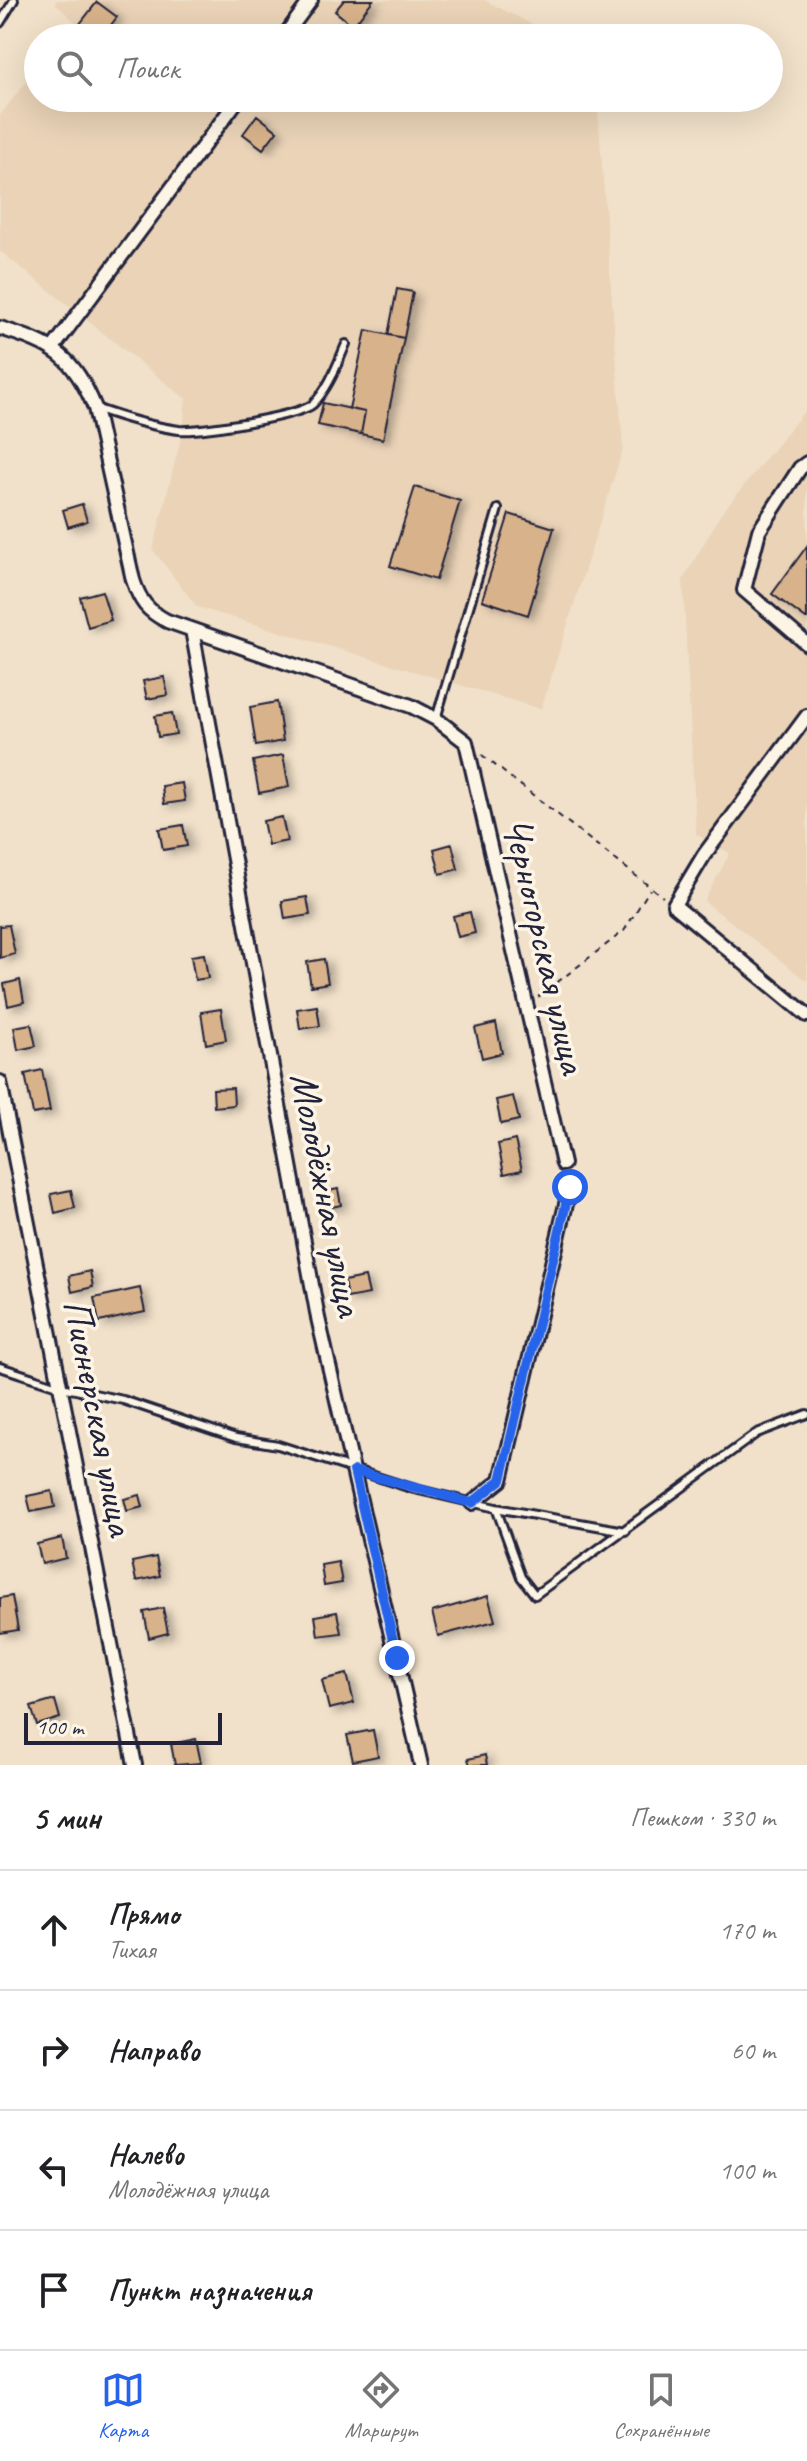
<!DOCTYPE html>
<html lang="ru">
<meta charset="utf-8">
<style>
:root{--surface:#fff;--page:#f6f6f6;--text:#202124;--muted:#757577;--line:#e0e0e0;--accent:#2563eb}
body{margin:0;font-family:Caveat,sans-serif;background:var(--page);color:var(--text)}
.scale{position:absolute;left:24px;bottom:20px;width:198px;box-sizing:border-box;padding-left:8px;border:4px solid #22223b;border-top:0;font-size:22px;line-height:28px;white-space:nowrap;color:#22223b;-webkit-text-stroke:6px #fcf5e5;paint-order:stroke}
.stop{position:absolute;width:24px;height:24px;margin:-18px;border:6px solid #2563eb;border-radius:50%;background:#fff}
.stop.end{background:#2563eb;border-color:#fff;box-shadow:0 2px 8px #0008}
.list{margin:0;padding:0;list-style:none}
h2{display:flex;justify-content:space-between;align-items:center;height:104px;margin:0;padding:0 32px;font-size:34px}
h2 small{font-size:26px;font-weight:400;color:var(--muted)}
.list li{display:grid;grid-template-columns:52px 1fr auto;gap:24px;align-items:center;box-sizing:border-box;height:120px;padding:0 32px;border-top:2px solid var(--line)}
.list b{display:block;font-size:30px;white-space:nowrap}
.list p{margin:0;font-size:26px;white-space:nowrap;color:var(--muted)}
.list em{font-size:26px;font-style:normal;color:var(--muted)}
.icon{flex:none;width:44px;height:44px;fill:none;stroke:currentColor;stroke-width:2;stroke-linecap:round;stroke-linejoin:round}
.map{position:relative;flex:none;width:807px;height:1765px;overflow:hidden}
.search{position:absolute;background:var(--surface);box-shadow:0 8px 32px #0002;left:24px;right:24px;top:24px;height:88px;display:flex;align-items:center;gap:20px;box-sizing:border-box;padding:0 28px;border-radius:44px;color:var(--muted);font-size:30px}
.sheet{height:584px;background:var(--surface)}
nav{display:flex;justify-content:space-around;align-items:center;box-sizing:border-box;height:112px;border-top:2px solid var(--line);background:var(--surface);font-size:22px;color:var(--muted)}
nav a{display:grid;justify-items:center;gap:4px}
nav .on{color:var(--accent)}
.map>svg:first-child{display:block}
.built{fill:#ead3b7}
.building{fill:#d8b28a;stroke:#22223b;stroke-width:2;filter:url(#shadow)}
.lines{fill:none;stroke-linecap:round;stroke-linejoin:round}
.lane-casing{stroke:#22223b;stroke-width:12}
.street-casing{stroke:#22223b;stroke-width:18}
.path{stroke:#22223b;stroke-width:2;stroke-dasharray:6 6;stroke-linecap:butt}
.lane{stroke:#fcf5e5;stroke-width:6}
.street{stroke:#fcf5e5;stroke-width:12}
.route{stroke:#2563eb;stroke-width:10}
.labels{text-anchor:middle;stroke-width:7;stroke-linejoin:round;paint-order:stroke}
.street-label{font-size:40px;fill:#22223b;stroke:#fcf5e5}
</style>
<div class="map">
<svg width="807" height="1765" viewBox="0 0 807 1765">
<defs>
<filter id="shadow"><feDropShadow dx="6" dy="3.5" stdDeviation="4" flood-color="#0004"/></filter>
</defs>
<rect width="100%" height="100%" fill="#f1e1ca"/>
<filter id="ink" filterUnits="userSpaceOnUse"><feTurbulence type="fractalNoise" baseFrequency=".0125" numOctaves="2"/><feDisplacementMap in="SourceGraphic" scale="16" xChannelSelector="R" yChannelSelector="G"/><feConvolveMatrix kernelMatrix="1 2 1 2 8 2 1 2 1" color-interpolation-filters="sRGB"/></filter>
<g filter="url(#ink)">
<path class="built" d="M 57,0 L 484,0 L 559,38 L 61,38 L 74,21 L 55,3 Z
M 38,67 L 38,98 L 597,98 L 623,449 L 541,709 L 197,607 L 153,550 L 183,430 L 186,399 L 0,251 L 0,115 Z
M 807,408 L 807,981 L 704,901 L 730,853 L 696,834 L 683,580 L 721,514 Z"/>
<path class="building" d="M 344,0 L 373,0 L 353,26 L 335,11 Z
M 97,2 L 117,17 L 101,38 L 69,38 Z
M 257,115 L 277,131 L 263,149 L 243,134 Z
M 397,289 L 413,292 L 404,338 L 388,335 Z
M 366,330 L 404,338 L 383,439 L 361,434 L 365,412 L 349,409 Z
M 323,403 L 365,412 L 361,434 L 318,425 Z
M 415,487 L 460,501 L 436,580 L 390,566 Z
M 82,504 L 87,521 L 68,527 L 63,510 Z
M 509,514 L 554,528 L 528,615 L 482,600 Z
M 807,546 L 807,619 L 806,619 L 772,594 Z
M 102,591 L 111,620 L 88,627 L 80,597 Z
M 164,677 L 168,695 L 147,699 L 143,681 Z
M 277,702 L 283,741 L 256,746 L 250,707 Z
M 172,713 L 176,734 L 158,737 L 155,716 Z
M 283,755 L 289,787 L 259,793 L 253,761 Z
M 182,783 L 185,801 L 164,804 L 162,786 Z
M 282,817 L 287,841 L 268,845 L 263,821 Z
M 183,825 L 187,846 L 163,850 L 159,829 Z
M 452,844 L 458,869 L 440,874 L 434,849 Z
M 307,897 L 310,915 L 285,919 L 282,901 Z
M 470,912 L 475,933 L 458,937 L 453,916 Z
M 9,925 L 15,954 L 0,958 L 0,926 Z
M 204,954 L 208,978 L 195,980 L 191,956 Z
M 324,959 L 328,983 L 311,986 L 307,962 Z
M 20,980 L 24,1002 L 8,1006 L 4,984 Z
M 317,1006 L 320,1026 L 300,1029 L 297,1009 Z
M 221,1009 L 226,1040 L 206,1044 L 201,1012 Z
M 496,1023 L 502,1053 L 482,1058 L 475,1028 Z
M 31,1024 L 36,1046 L 18,1050 L 14,1027 Z
M 42,1070 L 50,1111 L 33,1114 L 25,1074 Z
M 233,1088 L 234,1105 L 214,1107 L 213,1089 Z
M 513,1096 L 519,1120 L 501,1124 L 496,1100 Z
M 515,1140 L 522,1170 L 504,1174 L 498,1144 Z
M 338,1189 L 341,1205 L 323,1209 L 319,1193 Z
M 71,1190 L 75,1208 L 55,1213 L 51,1194 Z
M 90,1271 L 93,1287 L 72,1292 L 69,1276 Z
M 365,1277 L 369,1294 L 347,1298 L 344,1281 Z
M 140,1288 L 145,1312 L 99,1322 L 94,1298 Z
M 52,1491 L 55,1507 L 31,1512 L 27,1496 Z
M 140,1495 L 143,1507 L 127,1511 L 124,1499 Z
M 62,1538 L 66,1558 L 42,1564 L 37,1544 Z
M 156,1557 L 160,1576 L 136,1581 L 132,1562 Z
M 338,1562 L 342,1583 L 324,1586 L 321,1565 Z
M 12,1596 L 18,1630 L 0,1633 L 0,1598 Z
M 488,1596 L 495,1621 L 438,1636 L 432,1612 Z
M 163,1608 L 168,1633 L 149,1638 L 144,1612 Z
M 337,1612 L 341,1633 L 318,1636 L 315,1616 Z
M 347,1674 L 354,1703 L 329,1709 L 322,1680 Z
M 55,1700 L 60,1718 L 37,1725 L 31,1707 Z
M 373,1730 L 378,1756 L 353,1761 L 347,1735 Z
M 196,1739 L 201,1763 L 175,1765 L 171,1744 Z
M 485,1755 L 487,1765 L 470,1765 L 468,1759 Z"/>
<g class="lines">
<g class="lane-casing">
<path id="lane" d="M 0,23 L 14,0
M 95,408 C 123,418 149,426 179,430 C 198,432 300,416 313,404 C 329,388 337,365 346,344
M 436,719 L 498,509
M 0,1367 L 61,1387 L 123,1400 L 236,1438 L 278,1445 L 414,1489 L 496,1508 L 625,1531
M 496,1508 L 521,1577 L 535,1595 L 757,1433 L 807,1414"/>
</g>
<g class="street-casing">
<path id="street" d="M 283,38 L 311,0
M 0,328 C 54,345 73,355 95,408 L 133,580 C 140,601 147,611 167,621 L 411,706 L 436,719 L 466,742 L 563,1164
M 53,348 L 239,98
M 807,463 L 800,468 L 759,531 L 744,590 L 807,644
M 192,630 L 318,1318 L 421,1765
M 807,716 L 704,855 L 674,905 L 807,1015
M 0,1082 L 135,1765
M 472,1503 L 501,1480 L 570,1187"/>
</g>
<path class="path" d="M 482,755 L 663,897
M 538,997 L 624,931 L 650,889"/>
<use href="#lane" class="lane"/>
<use href="#street" class="street"/>
</g>
</g>
<g class="lines" filter="url(#ink)">
<path class="route" d="M 397,1658 L 354,1471 L 472,1503 L 501,1480 L 570,1187"/>
</g>
<g class="labels">
<g class="street-label">
<text transform="translate(546 945) rotate(77)" y="14">Черногорская улица</text>
<text transform="translate(328 1194) rotate(79)" y="14">Молодёжная улица</text>
<text transform="translate(100 1417) rotate(79)" y="14">Пионерская улица</text>
</g>
</g>
</svg>
<div class="scale">100 m</div>
<div class="stop" style="left:570px;top:1187px"></div>
<div class="stop end" style="left:397px;top:1658px"></div>
<div class="search"><svg class="icon" aria-label="search" viewBox="0 0 24 24"><circle cx="10" cy="10" r="6"/><path d="M15 15l6 6"/></svg>Поиск</div>
</div>
<section class="sheet">
<h2>5 мин<small>Пешком · 330 m</small></h2>
<ul class="list">
<li><svg class="icon" aria-label="ahead" viewBox="0 0 24 24"><path d="M12 20V5M6 11l6-6 6 6"/></svg><div><b>Прямо</b><p>Тихая</p></div><em>170 m</em></li>
<li><svg class="icon" aria-label="right" viewBox="0 0 24 24"><path d="M7 20v-9h11M14 6l5 5-5 5"/></svg><div><b>Направо</b></div><em>60 m</em></li>
<li><svg class="icon" aria-label="left" viewBox="0 0 24 24"><path d="M17 20v-9H6M10 6l-5 5 5 5"/></svg><div><b>Налево</b><p>Молодёжная улица</p></div><em>100 m</em></li>
<li><svg class="icon" aria-label="arrive" viewBox="0 0 24 24"><path d="M6 21V4h12l-3 4 3 4H6"/></svg><div><b>Пункт назначения</b></div></li>
</ul>
</section>
<nav>
<a class="on"><svg class="icon" aria-label="map" viewBox="0 0 24 24"><path d="M3 6l6-2 6 2 6-2v14l-6 2-6-2-6 2zM9 4v14M15 6v14"/></svg>Карта</a>
<a><svg class="icon" aria-label="directions" viewBox="0 0 24 24"><path d="M12 3l9 9-9 9-9-9zM9 14v-3h6M13 9l2 2-2 2"/></svg>Маршрут</a>
<a><svg class="icon" aria-label="saved" viewBox="0 0 24 24"><path d="M7 4h10v16l-5-4-5 4z"/></svg>Сохранённые</a>
</nav>
